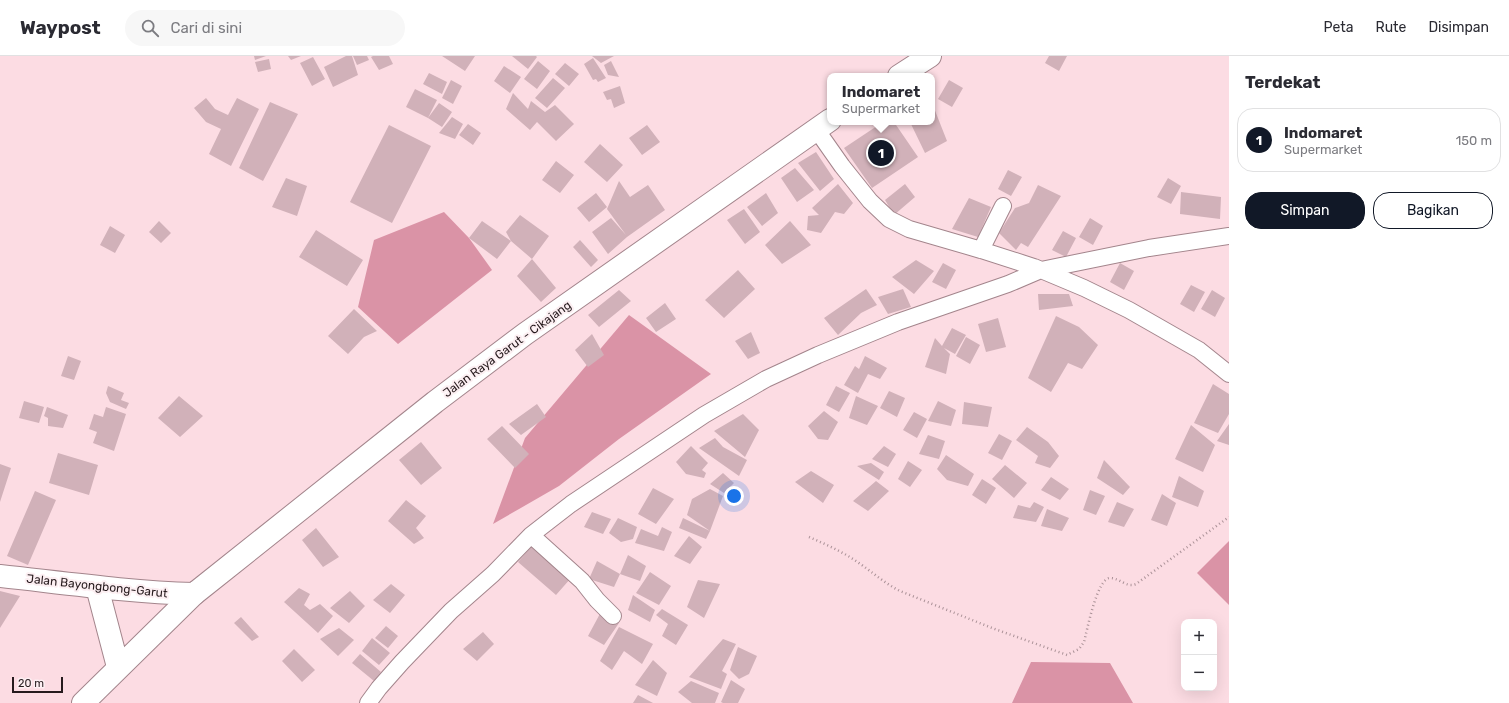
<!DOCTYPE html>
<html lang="id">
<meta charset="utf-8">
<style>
:root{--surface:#fff;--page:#f7f7f7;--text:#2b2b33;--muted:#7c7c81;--line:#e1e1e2;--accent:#111827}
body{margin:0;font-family:Rubik,sans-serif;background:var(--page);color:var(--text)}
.controls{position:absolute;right:12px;bottom:12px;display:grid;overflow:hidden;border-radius:8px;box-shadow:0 4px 16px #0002}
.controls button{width:36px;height:36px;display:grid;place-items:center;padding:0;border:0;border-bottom:1px solid var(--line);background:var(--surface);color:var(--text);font:20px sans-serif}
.scale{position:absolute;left:12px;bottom:10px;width:51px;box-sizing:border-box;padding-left:4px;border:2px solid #261a1d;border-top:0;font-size:11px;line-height:14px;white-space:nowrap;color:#261a1d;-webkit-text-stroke:3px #fceff2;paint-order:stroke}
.you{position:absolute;left:734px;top:440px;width:14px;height:14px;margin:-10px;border:3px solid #fff;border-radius:50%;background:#1a73e8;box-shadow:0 0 0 6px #1a73e833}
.badge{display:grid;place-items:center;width:26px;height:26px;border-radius:50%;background:var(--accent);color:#fff;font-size:13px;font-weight:700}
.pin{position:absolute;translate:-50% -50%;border:2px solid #fff;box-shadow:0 1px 4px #0006}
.popup{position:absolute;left:827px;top:17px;width:108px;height:52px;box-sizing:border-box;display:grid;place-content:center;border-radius:8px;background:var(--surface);filter:drop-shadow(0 1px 3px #0005);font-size:13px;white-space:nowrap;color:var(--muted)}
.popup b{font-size:15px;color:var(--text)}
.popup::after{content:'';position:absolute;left:50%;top:100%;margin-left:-8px;border:8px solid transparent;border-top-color:var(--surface)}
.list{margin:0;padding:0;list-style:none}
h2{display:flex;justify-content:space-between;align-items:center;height:52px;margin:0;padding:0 16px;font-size:17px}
h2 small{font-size:13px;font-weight:400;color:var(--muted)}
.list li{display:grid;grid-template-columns:26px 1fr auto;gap:12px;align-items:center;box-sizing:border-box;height:64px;margin:0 8px 8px;padding:0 8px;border:1px solid var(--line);border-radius:16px}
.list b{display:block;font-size:15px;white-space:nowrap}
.list p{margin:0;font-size:13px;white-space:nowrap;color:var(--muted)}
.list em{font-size:13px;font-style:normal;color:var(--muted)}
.actions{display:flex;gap:8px;padding:12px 16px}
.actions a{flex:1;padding:9px 0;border:1px solid var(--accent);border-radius:16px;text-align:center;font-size:14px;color:var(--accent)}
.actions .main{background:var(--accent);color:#fff}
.icon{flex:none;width:22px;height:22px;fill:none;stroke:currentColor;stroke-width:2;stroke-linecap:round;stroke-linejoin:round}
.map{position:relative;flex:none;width:1229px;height:647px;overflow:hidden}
header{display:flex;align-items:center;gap:24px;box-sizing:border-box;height:56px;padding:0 20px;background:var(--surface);border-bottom:1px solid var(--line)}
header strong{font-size:19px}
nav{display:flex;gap:22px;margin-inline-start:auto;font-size:14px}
.search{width:280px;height:36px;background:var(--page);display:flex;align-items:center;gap:10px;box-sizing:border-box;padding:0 14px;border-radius:22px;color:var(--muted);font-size:15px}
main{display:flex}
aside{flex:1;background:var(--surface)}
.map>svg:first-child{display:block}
.forest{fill:#da93a6}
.building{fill:#d1b1b9}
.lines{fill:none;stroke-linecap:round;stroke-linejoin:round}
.street-casing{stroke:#a3858c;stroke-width:18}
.secondary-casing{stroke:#a3858c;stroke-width:24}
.primary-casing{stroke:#a3858c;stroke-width:24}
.path{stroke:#ab9298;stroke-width:2.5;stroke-dasharray:1 3;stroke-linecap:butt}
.street{stroke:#fff;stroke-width:16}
.secondary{stroke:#fff;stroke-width:22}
.primary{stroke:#fff;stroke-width:22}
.labels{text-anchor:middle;stroke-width:4;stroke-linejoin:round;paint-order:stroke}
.street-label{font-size:12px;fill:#261a1d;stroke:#fceff2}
</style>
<header>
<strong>Waypost</strong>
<div class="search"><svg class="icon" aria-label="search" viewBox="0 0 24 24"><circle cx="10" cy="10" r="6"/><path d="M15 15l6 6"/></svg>Cari di sini</div>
<nav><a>Peta</a><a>Rute</a><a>Disimpan</a></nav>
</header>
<main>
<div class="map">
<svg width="1229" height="647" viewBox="0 0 1229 647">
<rect width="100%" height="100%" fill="#fcdce3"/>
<path class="forest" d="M 444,156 L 469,182 L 492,214 L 398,288 L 358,251 L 374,184 Z
M 629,259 L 711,318 L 619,383 L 559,430 L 493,468 L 525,382 Z
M 1229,485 L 1229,549 L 1197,517 Z
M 1031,606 L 1110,607 L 1133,647 L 1012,647 Z"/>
<path class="building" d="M 254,0 L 266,0 L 255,4 Z
M 288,0 L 301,0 L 291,4 Z
M 346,0 L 352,0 L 358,19 L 333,31 L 324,11 Z
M 353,0 L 367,0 L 369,4 L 357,9 Z
M 373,0 L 389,0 L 393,8 L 379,14 L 371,1 Z
M 442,0 L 475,0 L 465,15 Z
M 512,0 L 536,0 L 537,1 L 528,13 Z
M 592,0 L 614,0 L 601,7 Z
M 1049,0 L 1067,0 L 1059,15 L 1045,7 Z
M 313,1 L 325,23 L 312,30 L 300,7 Z
M 593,2 L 606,22 L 598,26 L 596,23 L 593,24 L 584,8 Z
M 269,3 L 271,13 L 258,16 L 255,6 Z
M 538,5 L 550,15 L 537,33 L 524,23 Z
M 611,5 L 619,21 L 608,19 L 604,9 Z
M 565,7 L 579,18 L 569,30 L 555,18 Z
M 504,10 L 521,21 L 510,37 L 494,25 Z
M 429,17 L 447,26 L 442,38 L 423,28 Z
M 553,22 L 565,32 L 547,52 L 535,42 Z
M 451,24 L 462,30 L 453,48 L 442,42 Z
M 949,24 L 963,32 L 952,51 L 938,43 Z
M 620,30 L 625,47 L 614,52 L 611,43 L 607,44 L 603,36 Z
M 415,33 L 437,44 L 428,62 L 439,47 L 452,56 L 442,71 L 428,62 L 406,51 Z
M 513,37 L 528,53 L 531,45 L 545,56 L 555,49 L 574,68 L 556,85 L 537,66 L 530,74 L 506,53 Z
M 206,42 L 215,53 L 228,59 L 237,42 L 259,53 L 231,110 L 209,98 L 221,73 L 206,66 L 194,52 Z
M 270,46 L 298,58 L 263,125 L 239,112 Z
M 932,47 L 947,85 L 925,97 L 910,66 L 932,66 Z
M 452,61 L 463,68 L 455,83 L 439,77 Z
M 883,66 L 894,66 L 918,101 L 872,132 L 844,92 Z
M 468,68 L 481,77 L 473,89 L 459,79 Z
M 389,69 L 431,90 L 392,167 L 350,146 Z
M 647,69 L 660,86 L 642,99 L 629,82 Z
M 600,88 L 623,109 L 607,126 L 584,106 Z
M 816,96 L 834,123 L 820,135 L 798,107 Z
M 556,105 L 574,119 L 560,137 L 542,124 Z
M 795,112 L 814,134 L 797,146 L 781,122 Z
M 1008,114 L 1022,121 L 1011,140 L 998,133 Z
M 286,122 L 307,130 L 297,160 L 272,151 Z
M 1168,122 L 1181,130 L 1171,148 L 1157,141 Z
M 619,125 L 630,141 L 648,129 L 665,154 L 627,181 L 608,198 L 592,176 L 611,162 L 626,179 L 607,153 Z
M 838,128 L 853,147 L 844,158 L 835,156 L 821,177 L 807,174 L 808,160 L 819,159 L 812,152 Z
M 905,128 L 915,141 L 894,159 L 885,144 Z
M 1038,129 L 1061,140 L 1028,191 L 1021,187 L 1016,194 L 999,177 L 1015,152 L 1029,147 Z
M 1181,136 L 1221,141 L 1220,163 L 1180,158 Z
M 596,137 L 607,151 L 589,166 L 577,152 Z
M 766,137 L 778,157 L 762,170 L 747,151 Z
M 969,142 L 991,151 L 978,181 L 952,173 Z
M 744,153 L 760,176 L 745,188 L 727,164 Z
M 520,159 L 549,180 L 532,203 L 556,232 L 541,246 L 517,220 L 532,203 L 511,185 L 506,176 Z
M 1090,162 L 1103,170 L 1093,189 L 1079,181 Z
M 159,165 L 171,177 L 161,187 L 149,176 Z
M 482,165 L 511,185 L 497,203 L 469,182 Z
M 790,165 L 811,189 L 782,208 L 765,189 Z
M 110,170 L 125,179 L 115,197 L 100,189 Z
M 316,174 L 363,204 L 347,230 L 299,201 Z
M 1063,175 L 1076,182 L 1066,201 L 1052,194 Z
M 580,184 L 598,204 L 591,211 L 573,191 Z
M 916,204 L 934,215 L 914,238 L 892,221 Z
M 943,207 L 956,214 L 946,233 L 932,226 Z
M 1120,207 L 1134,215 L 1124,234 L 1110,226 Z
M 738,214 L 755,233 L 724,262 L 705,244 Z
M 1191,229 L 1205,236 L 1194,256 L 1180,248 Z
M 866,233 L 877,249 L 861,257 L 838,279 L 824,262 Z
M 903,233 L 911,251 L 888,258 L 878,241 Z
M 619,234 L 631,245 L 599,271 L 588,259 Z
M 1212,234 L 1225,242 L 1215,261 L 1201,253 Z
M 1038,238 L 1069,238 L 1073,250 L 1039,254 Z
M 665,247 L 676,263 L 656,276 L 646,262 Z
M 354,253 L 377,275 L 364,281 L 348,298 L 328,280 Z
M 1056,260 L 1079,271 L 1098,289 L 1082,313 L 1068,307 L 1051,336 L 1028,322 Z
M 998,262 L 1006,291 L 986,296 L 978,268 Z
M 952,272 L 966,279 L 955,298 L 944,292 L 950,298 L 946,318 L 925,311 L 935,282 L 942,290 Z
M 751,276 L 760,297 L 748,303 L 735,285 Z
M 592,278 L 604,299 L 588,311 L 575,294 Z
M 966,281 L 980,289 L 970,308 L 956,300 Z
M 68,300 L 81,305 L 74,324 L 61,320 Z
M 865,300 L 887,312 L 880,323 L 868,318 L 858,337 L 844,329 L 855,310 L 859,313 Z
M 1213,328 L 1229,338 L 1229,358 L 1218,377 L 1194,367 Z
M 108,330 L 124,337 L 121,344 L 129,347 L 126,353 L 110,346 L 106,337 Z
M 836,330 L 850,337 L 839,356 L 826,349 Z
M 889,335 L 905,342 L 897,361 L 880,352 Z
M 179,340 L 203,360 L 180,381 L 158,362 Z
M 856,340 L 878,350 L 867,369 L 849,362 Z
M 24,345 L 44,351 L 39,367 L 19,362 Z
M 938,345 L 956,354 L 951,370 L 928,365 Z
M 964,346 L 992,351 L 988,371 L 962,368 Z
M 537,348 L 546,361 L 521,379 L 509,368 Z
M 47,351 L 68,359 L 63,372 L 48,370 L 48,362 L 44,360 Z
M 106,351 L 126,358 L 114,395 L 93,387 L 97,376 L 89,373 L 94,358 L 103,361 Z
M 824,355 L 838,366 L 828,384 L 818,383 L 808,370 Z
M 914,356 L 927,363 L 917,382 L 903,374 Z
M 743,358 L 759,374 L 745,401 L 714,375 Z
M 1229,368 L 1229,389 L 1217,385 Z
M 1191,369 L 1215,389 L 1203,416 L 1175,403 Z
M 502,370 L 529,398 L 515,412 L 487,383 Z
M 1027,371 L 1048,386 L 1059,400 L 1050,412 L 1035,407 L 1038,400 L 1016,384 Z
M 999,378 L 1012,385 L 1002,404 L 988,397 Z
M 928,379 L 945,385 L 939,403 L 919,398 Z
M 715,382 L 723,391 L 747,404 L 739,420 L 699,392 Z
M 421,386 L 442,412 L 421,429 L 399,404 Z
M 691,390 L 708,407 L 702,414 L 706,417 L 704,422 L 686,418 L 676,406 Z
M 884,390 L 896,398 L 888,411 L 872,403 Z
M 58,397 L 98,409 L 89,439 L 49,427 Z
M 946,399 L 974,418 L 968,430 L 947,424 L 937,413 Z
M 1104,404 L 1130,431 L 1123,439 L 1097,422 Z
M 908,405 L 922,414 L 910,431 L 898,423 Z
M 871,407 L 884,416 L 879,424 L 857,410 Z
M 0,408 L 11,412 L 0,446 Z
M 1005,409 L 1027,427 L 1014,442 L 992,423 Z
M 811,415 L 834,429 L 823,447 L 795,426 Z
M 723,417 L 734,427 L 724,437 L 710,428 Z
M 1179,420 L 1204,435 L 1198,451 L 1172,441 Z
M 1051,421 L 1069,433 L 1060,444 L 1041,434 Z
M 982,423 L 996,432 L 986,448 L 972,439 Z
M 876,425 L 889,435 L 868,455 L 853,445 Z
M 653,432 L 674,443 L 656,468 L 638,458 Z
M 710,433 L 723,440 L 710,475 L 706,483 L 679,472 L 683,462 L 710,475 L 687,459 L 692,443 Z
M 1090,434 L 1105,440 L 1096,459 L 1083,454 Z
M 35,435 L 56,444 L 28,509 L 7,500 Z
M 1162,438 L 1176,447 L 1167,470 L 1151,464 Z
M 406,444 L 426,460 L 416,472 L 424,482 L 414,488 L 388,465 Z
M 1034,446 L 1044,451 L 1036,466 L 1013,462 L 1018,449 L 1030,452 Z
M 1117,446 L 1134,453 L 1124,471 L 1108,466 Z
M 1047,453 L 1069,462 L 1062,475 L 1041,470 Z
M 592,456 L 611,463 L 603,478 L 584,471 Z
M 618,462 L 637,471 L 633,483 L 621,486 L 609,477 Z
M 662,471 L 672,476 L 664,495 L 635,487 L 641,473 L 658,480 Z
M 316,472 L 339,501 L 323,511 L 302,484 Z
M 689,480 L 702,491 L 690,508 L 674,500 Z
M 533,489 L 571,522 L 556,539 L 518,506 Z
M 628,499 L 646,510 L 640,525 L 620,518 Z
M 597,505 L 620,518 L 614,531 L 589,523 Z
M 650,516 L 671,530 L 659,549 L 636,537 Z
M 698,524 L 720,528 L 704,562 L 687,551 Z
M 391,528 L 405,539 L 390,557 L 373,544 Z
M 299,532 L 310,538 L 304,549 L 310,554 L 320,548 L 333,560 L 318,577 L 284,546 Z
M 0,535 L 20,540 L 0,572 Z
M 350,535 L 365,550 L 349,567 L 330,552 Z
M 633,539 L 655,554 L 650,566 L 628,554 Z
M 662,553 L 688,569 L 676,589 L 662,580 L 668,568 L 656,559 Z
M 602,554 L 619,567 L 604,589 L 588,580 Z
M 241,561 L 259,581 L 252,585 L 234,567 Z
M 386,570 L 398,580 L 388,592 L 375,582 Z
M 619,571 L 653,588 L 642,608 L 624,595 L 612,614 L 600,605 Z
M 339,572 L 354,584 L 338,600 L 320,583 Z
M 483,576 L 494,588 L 477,605 L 463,593 Z
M 372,582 L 390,597 L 379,609 L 362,595 Z
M 723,583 L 736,588 L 722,615 L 727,618 L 721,633 L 689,621 Z
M 738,591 L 757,600 L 749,618 L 739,623 L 730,614 Z
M 294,593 L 315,614 L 302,626 L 282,605 Z
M 360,598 L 381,616 L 374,625 L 352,607 Z
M 653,604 L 667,617 L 657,640 L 635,629 Z
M 731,624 L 745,633 L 738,647 L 723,647 L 721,646 Z
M 691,625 L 719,637 L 715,647 L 692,647 L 678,636 Z
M 638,639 L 653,647 L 633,647 Z"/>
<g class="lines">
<g class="street-casing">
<path id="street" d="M 816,73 L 842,110 L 870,145 L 889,163 L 909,173 L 981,194 L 1034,211 L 1084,232 L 1129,254 L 1199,294 L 1229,318
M 981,194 L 1003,150
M 531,479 L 582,525 L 597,544 L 613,560
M 368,647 L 379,632 L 402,606 L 451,555 L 493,518 L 531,479 L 571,448 L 704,359 L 766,323 L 818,299 L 898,266 L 1008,228 L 1041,214 L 1149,192 L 1229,180"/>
</g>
<g class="secondary-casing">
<path id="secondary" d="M 97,531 L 118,611
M 83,647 L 194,538"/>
</g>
<g class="primary-casing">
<path id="primary" d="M 899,20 L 930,0
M 0,520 C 65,527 129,536 194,538 L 435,346 L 525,278 L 830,64"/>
</g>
<path class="path" d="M 809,481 C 825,488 841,495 856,505 C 871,515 884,527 900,535 L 992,572 L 1067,599 L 1079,593 L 1084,586 C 1087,575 1097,522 1110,522 C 1120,522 1126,532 1136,528 L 1229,461"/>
<use href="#street" class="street"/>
<use href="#secondary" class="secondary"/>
<use href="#primary" class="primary"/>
</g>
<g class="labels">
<g class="street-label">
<text transform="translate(507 293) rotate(-36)" y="4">Jalan Raya Garut - Cikajang</text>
<text transform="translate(97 530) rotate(6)" y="4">Jalan Bayongbong-Garut</text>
</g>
</g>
</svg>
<div class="controls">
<button>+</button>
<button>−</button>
</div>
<div class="scale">20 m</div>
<div class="you"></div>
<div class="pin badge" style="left:881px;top:97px">1</div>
<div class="popup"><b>Indomaret</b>Supermarket</div>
</div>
<aside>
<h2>Terdekat<small></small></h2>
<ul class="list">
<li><span class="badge">1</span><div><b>Indomaret</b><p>Supermarket</p></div><em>150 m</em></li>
</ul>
<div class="actions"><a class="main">Simpan</a><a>Bagikan</a></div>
</aside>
</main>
